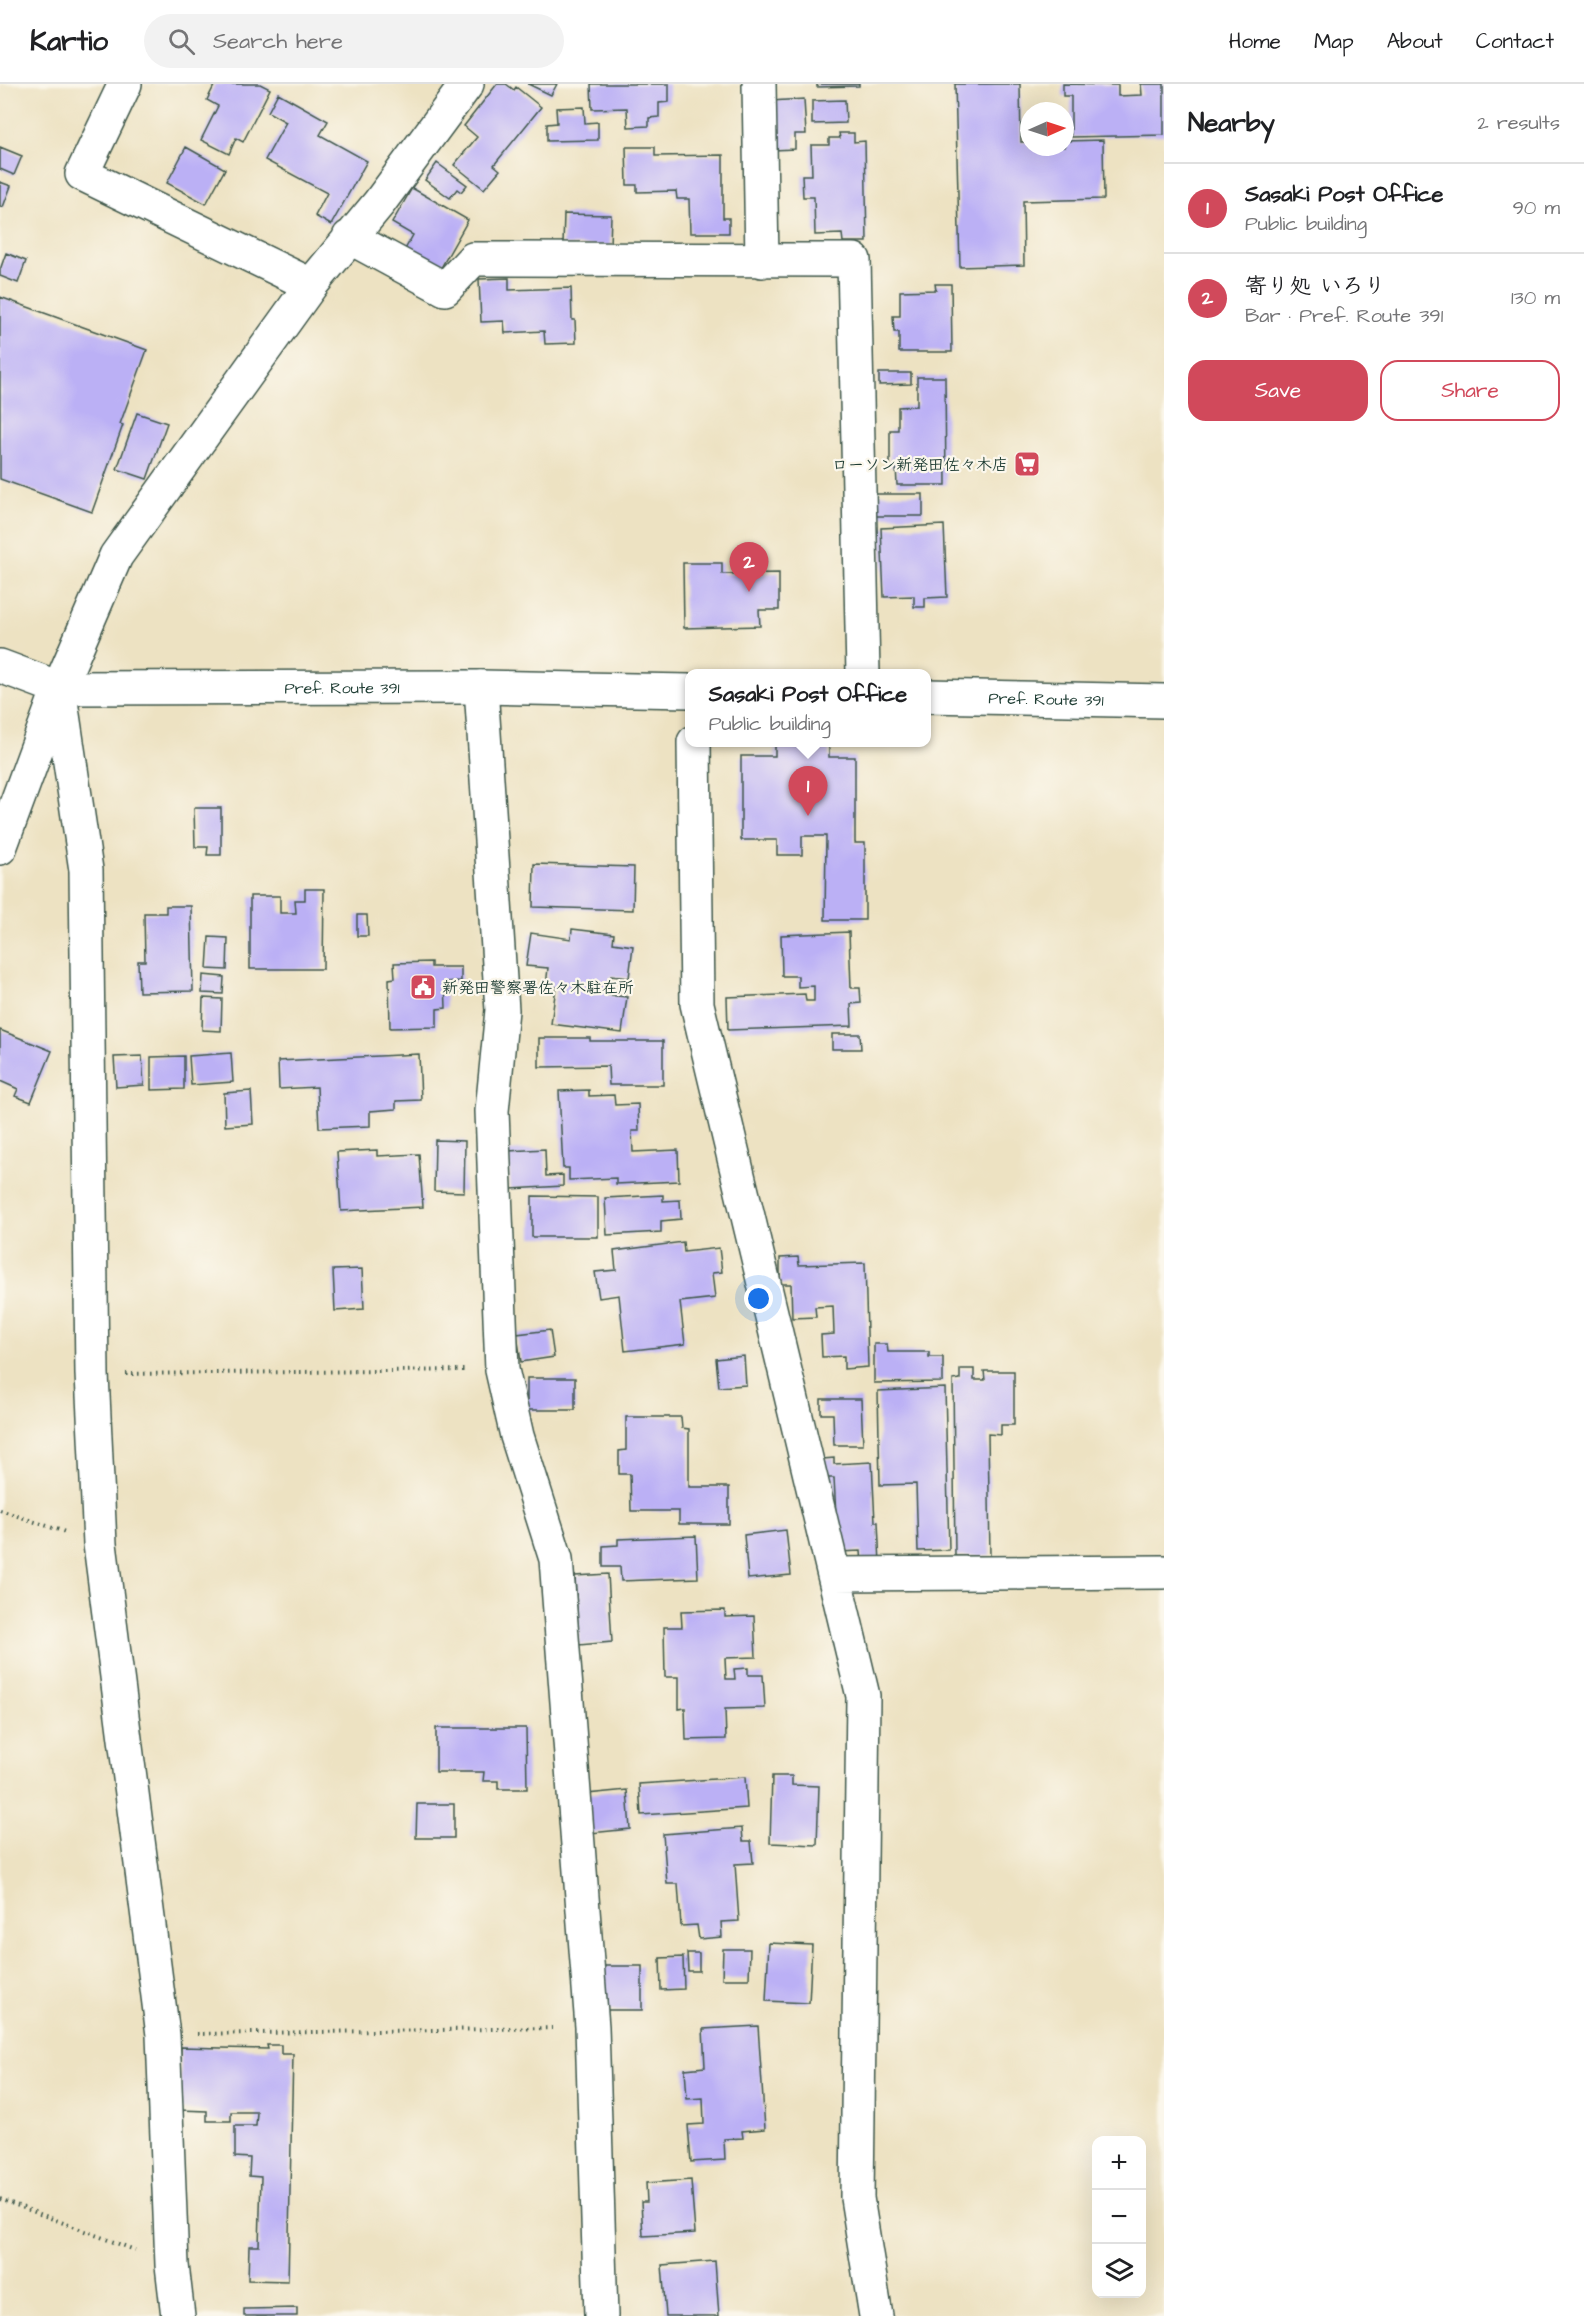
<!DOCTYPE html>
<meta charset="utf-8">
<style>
:root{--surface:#fff;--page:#f2f2f2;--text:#202124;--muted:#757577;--line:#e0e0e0;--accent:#d1495b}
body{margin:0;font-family:"Architects Daughter","Klee One",sans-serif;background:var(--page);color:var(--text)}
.controls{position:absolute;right:18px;bottom:18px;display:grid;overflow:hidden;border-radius:12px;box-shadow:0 6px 24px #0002}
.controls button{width:54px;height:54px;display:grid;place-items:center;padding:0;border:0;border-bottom:2px solid var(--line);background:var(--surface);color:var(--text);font:30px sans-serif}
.compass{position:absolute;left:1020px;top:18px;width:54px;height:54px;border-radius:50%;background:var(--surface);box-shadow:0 6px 24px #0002;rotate:87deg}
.you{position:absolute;left:759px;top:1215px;width:21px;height:21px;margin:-15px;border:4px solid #fff;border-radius:50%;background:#1a73e8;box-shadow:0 0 0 9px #1a73e833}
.badge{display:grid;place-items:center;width:39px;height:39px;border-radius:50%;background:var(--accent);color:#fff;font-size:20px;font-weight:700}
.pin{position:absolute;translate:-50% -50px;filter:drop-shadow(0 2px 3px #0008)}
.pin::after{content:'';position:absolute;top:32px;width:21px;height:18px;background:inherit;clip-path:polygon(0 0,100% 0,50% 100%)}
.popup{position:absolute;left:685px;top:585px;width:246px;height:78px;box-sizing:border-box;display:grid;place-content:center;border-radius:12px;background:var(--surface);filter:drop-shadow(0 2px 4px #0005);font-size:20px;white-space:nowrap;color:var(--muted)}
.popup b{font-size:22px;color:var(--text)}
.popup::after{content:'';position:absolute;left:50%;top:100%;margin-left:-12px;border:12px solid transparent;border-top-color:var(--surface)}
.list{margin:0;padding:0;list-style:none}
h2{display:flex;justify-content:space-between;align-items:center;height:78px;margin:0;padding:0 24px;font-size:26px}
h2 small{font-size:20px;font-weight:400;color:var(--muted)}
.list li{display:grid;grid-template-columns:39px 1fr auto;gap:18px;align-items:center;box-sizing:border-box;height:90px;padding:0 24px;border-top:2px solid var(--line)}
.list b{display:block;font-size:22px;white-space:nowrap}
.list p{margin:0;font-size:20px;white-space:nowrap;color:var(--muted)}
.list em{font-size:20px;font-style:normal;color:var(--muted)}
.actions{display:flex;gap:12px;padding:18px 24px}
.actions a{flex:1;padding:14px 0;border:2px solid var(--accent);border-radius:18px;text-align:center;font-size:21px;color:var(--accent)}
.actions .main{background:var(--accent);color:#fff}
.icon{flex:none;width:33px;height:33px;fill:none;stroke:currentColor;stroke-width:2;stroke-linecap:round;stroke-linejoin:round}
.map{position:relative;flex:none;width:1164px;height:2232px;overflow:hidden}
header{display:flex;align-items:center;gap:36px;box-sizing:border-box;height:84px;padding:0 30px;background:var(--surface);border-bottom:2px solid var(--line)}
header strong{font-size:28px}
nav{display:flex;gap:33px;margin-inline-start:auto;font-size:21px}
.search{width:420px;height:54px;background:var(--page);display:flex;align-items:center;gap:15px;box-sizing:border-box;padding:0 21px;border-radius:33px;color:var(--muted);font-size:22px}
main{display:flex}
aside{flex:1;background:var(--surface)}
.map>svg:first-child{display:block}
.building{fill:#bbb0f5}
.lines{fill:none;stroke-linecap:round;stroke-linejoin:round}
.street-casing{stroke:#3e5649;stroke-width:36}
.secondary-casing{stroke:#3e5649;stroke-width:36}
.path{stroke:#3e5649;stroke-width:4;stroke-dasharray:1.5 4.5;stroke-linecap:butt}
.street{stroke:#fff;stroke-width:33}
.secondary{stroke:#fff;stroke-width:33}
.labels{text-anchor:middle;stroke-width:4.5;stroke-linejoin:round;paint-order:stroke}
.poi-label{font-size:16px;font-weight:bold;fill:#1f3d34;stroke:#fbf7ec;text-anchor:end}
.street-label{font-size:16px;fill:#1f3d34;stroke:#fbf7ec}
</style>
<header>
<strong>Kartio</strong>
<div class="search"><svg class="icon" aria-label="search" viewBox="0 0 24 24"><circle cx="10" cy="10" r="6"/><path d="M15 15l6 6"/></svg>Search here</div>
<nav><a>Home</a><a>Map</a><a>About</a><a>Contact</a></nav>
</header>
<main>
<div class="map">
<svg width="1164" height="2232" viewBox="0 0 1164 2232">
<rect width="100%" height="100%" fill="#fbf7ec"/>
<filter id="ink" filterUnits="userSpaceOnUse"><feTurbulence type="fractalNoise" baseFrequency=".0167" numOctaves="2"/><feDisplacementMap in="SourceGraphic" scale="12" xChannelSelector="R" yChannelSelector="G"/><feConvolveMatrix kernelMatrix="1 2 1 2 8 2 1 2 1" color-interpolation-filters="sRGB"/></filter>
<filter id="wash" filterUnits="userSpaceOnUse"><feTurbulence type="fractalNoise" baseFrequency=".008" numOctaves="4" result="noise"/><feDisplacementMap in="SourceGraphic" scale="24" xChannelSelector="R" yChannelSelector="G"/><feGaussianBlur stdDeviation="1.35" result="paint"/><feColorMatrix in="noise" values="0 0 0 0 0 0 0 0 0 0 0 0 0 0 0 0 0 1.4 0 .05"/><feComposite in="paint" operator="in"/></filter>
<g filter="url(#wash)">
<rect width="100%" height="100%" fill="#ede2c2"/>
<g id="blocks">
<path class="building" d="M 215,0 L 260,0 L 270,5 L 243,58 L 236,54 L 229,70 L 201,56 L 218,22 L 207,16 Z
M 497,0 L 506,0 L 514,6 L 516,3 L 541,23 L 494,81 L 500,86 L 484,105 L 454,81 L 477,53 L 464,42 Z
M 528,0 L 557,0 L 551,11 Z
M 591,0 L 669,0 L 669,18 L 659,19 L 659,33 L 649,34 L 649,42 L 628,43 L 627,24 L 592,25 Z
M 817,0 L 859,0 L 859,2 L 817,3 Z
M 955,0 L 1020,0 L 1021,58 L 1029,58 L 1029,63 L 1065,63 L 1065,57 L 1103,56 L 1104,115 L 1023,117 L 1024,181 L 960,183 Z
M 1063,0 L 1118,1 L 1118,12 L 1142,11 L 1141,0 L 1164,0 L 1164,51 L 1071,53 L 1071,12 L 1063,12 Z
M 278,9 L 328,37 L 320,51 L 367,77 L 331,141 L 315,132 L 327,109 L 265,76 L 286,38 L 268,28 Z
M 804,15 L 806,50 L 795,50 L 795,65 L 773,66 L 770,17 Z
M 845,16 L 846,39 L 812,40 L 812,17 Z
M 584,23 L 585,39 L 598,38 L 598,56 L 547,57 L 547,40 L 557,39 L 556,24 Z
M 839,49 L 854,49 L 854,58 L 865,57 L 867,158 L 843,158 L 842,150 L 815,151 L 814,113 L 803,113 L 802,91 L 812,91 L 811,61 L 829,61 L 829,54 L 840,54 Z
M 0,63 L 22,72 L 14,91 L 0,85 Z
M 186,63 L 225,85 L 206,120 L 167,99 Z
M 626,63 L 655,63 L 655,72 L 723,71 L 723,134 L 729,134 L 729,149 L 690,149 L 689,115 L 677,115 L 676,107 L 637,108 L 637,101 L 627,101 Z
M 437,79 L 467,101 L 461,108 L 457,105 L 450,114 L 425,96 Z
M 0,98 L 11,102 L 3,123 L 0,122 Z
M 412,104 L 468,136 L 438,189 L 403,169 L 413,151 L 392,139 Z
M 564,130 L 611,131 L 610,162 L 563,161 Z
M 6,169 L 26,177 L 18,199 L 0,192 L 0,186 Z
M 509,194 L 509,206 L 571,204 L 572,236 L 575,236 L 576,259 L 545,260 L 544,247 L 505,249 L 504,237 L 481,238 L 479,195 Z
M 935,200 L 951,200 L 952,268 L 899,268 L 899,248 L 894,248 L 893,232 L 900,232 L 900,207 L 936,206 Z
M 0,213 L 147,266 L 120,340 L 123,341 L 92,428 L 0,395 Z
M 879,289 L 911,289 L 911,300 L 879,301 Z
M 917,293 L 945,293 L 946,401 L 897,401 L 896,382 L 890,383 L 890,346 L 898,346 L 898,323 L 917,322 Z
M 137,329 L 167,339 L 147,395 L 117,385 Z
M 873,410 L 923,410 L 923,432 L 873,432 Z
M 944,441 L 947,513 L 925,514 L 925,523 L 914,523 L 914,512 L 884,513 L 881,444 Z
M 683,479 L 722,479 L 722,490 L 779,489 L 779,526 L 759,526 L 760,542 L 684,544 Z
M 775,661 L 829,661 L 829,673 L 855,673 L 855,759 L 865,759 L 865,836 L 825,836 L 826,752 L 802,752 L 802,771 L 777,771 L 777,756 L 741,756 L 741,672 L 775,672 Z
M 194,724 L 221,724 L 221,771 L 207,771 L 208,763 L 195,763 Z
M 534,780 L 634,783 L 633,826 L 533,823 Z
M 305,805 L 324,805 L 323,885 L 250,885 L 250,812 L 280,812 L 280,829 L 296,829 L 295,816 L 305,816 Z
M 166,822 L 191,822 L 193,907 L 139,908 L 138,877 L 145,877 L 144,829 L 166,829 Z
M 357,831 L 367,831 L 368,852 L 357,852 Z
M 572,845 L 614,850 L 613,859 L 633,862 L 629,894 L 611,892 L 608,911 L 627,913 L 622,949 L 551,940 L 556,903 L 546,902 L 548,884 L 526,882 L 531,849 L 571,855 Z
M 849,848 L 851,904 L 860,904 L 861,919 L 851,920 L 852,942 L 728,946 L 727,913 L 805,910 L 806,917 L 814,917 L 814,902 L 798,903 L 798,892 L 782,892 L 781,851 Z
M 209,853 L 228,854 L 227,886 L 207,885 Z
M 431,878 L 431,883 L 461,883 L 461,897 L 445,898 L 446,924 L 437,925 L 437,943 L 390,944 L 389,895 L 395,894 L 394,879 Z
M 203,891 L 224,893 L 223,910 L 202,909 Z
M 203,914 L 222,915 L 221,947 L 202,946 Z
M 0,946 L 52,967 L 31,1018 L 15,1012 L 18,1005 L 0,997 Z
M 832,950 L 860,950 L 861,965 L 832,965 Z
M 539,954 L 590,954 L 590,957 L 663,957 L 663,1001 L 609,1001 L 608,982 L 539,983 Z
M 231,969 L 233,998 L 191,1001 L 189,972 Z
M 419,970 L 421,1016 L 396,1017 L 396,1025 L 370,1027 L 370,1042 L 319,1044 L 317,1003 L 279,1005 L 278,977 Z
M 142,972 L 144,1001 L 116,1003 L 114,973 Z
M 184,972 L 184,1005 L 151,1006 L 151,973 Z
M 589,1006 L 589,1012 L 614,1011 L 615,1021 L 638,1020 L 639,1047 L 632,1047 L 633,1068 L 678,1066 L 679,1097 L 616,1100 L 616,1094 L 569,1096 L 569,1084 L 563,1084 L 559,1007 Z
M 251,1007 L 253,1040 L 225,1042 L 224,1009 Z
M 435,1056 L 465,1057 L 464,1108 L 434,1107 Z
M 545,1065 L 546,1092 L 563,1091 L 563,1102 L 511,1105 L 508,1067 Z
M 377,1066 L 377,1072 L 419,1070 L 423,1123 L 341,1127 L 337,1068 Z
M 663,1111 L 663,1117 L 680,1116 L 681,1135 L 661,1137 L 661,1148 L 607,1151 L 605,1114 Z
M 532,1112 L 598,1113 L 598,1153 L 532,1153 Z
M 683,1158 L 684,1168 L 719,1164 L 722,1188 L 712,1189 L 715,1214 L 680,1218 L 685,1260 L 625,1267 L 619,1211 L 599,1214 L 595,1188 L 616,1186 L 614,1167 Z
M 798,1173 L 799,1181 L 865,1179 L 868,1283 L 844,1285 L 844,1272 L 822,1273 L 821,1251 L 834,1250 L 833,1222 L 815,1223 L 816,1233 L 792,1234 L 791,1200 L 780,1200 L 780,1174 Z
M 362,1185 L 364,1225 L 335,1227 L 333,1186 Z
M 550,1246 L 554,1273 L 521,1278 L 517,1250 Z
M 874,1260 L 887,1260 L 888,1268 L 929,1268 L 929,1273 L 943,1273 L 943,1298 L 874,1299 Z
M 744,1272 L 746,1301 L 719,1303 L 716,1275 Z
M 960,1285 L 974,1285 L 974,1296 L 985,1296 L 984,1287 L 1014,1287 L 1014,1341 L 1001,1341 L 1001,1351 L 988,1350 L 990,1472 L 955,1472 L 953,1296 L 960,1295 Z
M 527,1294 L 575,1294 L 575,1326 L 527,1326 Z
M 945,1304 L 949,1466 L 918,1467 L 916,1400 L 880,1401 L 878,1307 Z
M 821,1315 L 861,1315 L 863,1361 L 834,1361 L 833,1330 L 821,1330 Z
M 626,1333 L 681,1333 L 682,1344 L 689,1345 L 689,1403 L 729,1403 L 729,1440 L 679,1440 L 679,1427 L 631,1427 L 630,1390 L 619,1390 L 619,1367 L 626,1366 Z
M 834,1374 L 834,1380 L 872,1378 L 875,1438 L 878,1438 L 880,1480 L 862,1480 L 861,1467 L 838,1468 L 834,1394 L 824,1394 L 823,1375 Z
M 786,1446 L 791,1491 L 748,1495 L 744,1451 Z
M 696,1452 L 698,1494 L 621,1497 L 620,1483 L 603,1483 L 603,1462 L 618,1461 L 618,1455 Z
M 608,1490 L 612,1558 L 579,1561 L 575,1492 Z
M 725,1526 L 725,1533 L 754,1532 L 756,1573 L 725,1574 L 726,1595 L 735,1595 L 734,1585 L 748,1584 L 748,1591 L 763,1591 L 765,1624 L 725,1625 L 726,1655 L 686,1656 L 685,1624 L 679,1625 L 679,1593 L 665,1593 L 664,1543 L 682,1543 L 681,1527 Z
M 436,1644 L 526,1644 L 527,1705 L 498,1705 L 498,1697 L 483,1697 L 484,1688 L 436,1688 Z
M 772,1692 L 792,1692 L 792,1701 L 819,1702 L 817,1761 L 770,1759 Z
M 745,1693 L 747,1724 L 641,1731 L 639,1700 Z
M 627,1706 L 630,1745 L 591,1749 L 587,1710 Z
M 417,1720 L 454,1720 L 454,1754 L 416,1754 Z
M 742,1744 L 743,1757 L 751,1757 L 753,1779 L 735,1780 L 739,1837 L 721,1838 L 722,1853 L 699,1855 L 697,1841 L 681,1842 L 678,1800 L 667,1800 L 663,1750 Z
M 769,1859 L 812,1861 L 809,1919 L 766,1917 Z
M 723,1865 L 750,1865 L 749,1895 L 722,1895 Z
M 687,1869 L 699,1869 L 699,1887 L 688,1887 Z
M 683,1873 L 684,1905 L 661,1906 L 660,1874 Z
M 604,1882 L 642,1882 L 642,1926 L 604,1926 Z
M 758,1942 L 765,2045 L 742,2047 L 743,2054 L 724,2055 L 725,2076 L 691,2078 L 688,2041 L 704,2040 L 703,2014 L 687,2015 L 685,1985 L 705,1983 L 703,1945 Z
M 267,1961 L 281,1961 L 281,1970 L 293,1970 L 288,2197 L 248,2196 L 249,2162 L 259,2162 L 261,2093 L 249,2092 L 250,2074 L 235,2073 L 235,2042 L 256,2042 L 257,2028 L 231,2028 L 231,2037 L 207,2037 L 207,2027 L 180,2026 L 181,1963 L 268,1965 Z
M 691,2096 L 695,2149 L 643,2152 L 641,2118 L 647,2118 L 646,2099 Z
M 715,2177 L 719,2232 L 666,2232 L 662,2181 Z
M 297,2224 L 297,2232 L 244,2232 L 244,2225 Z"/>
</g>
</g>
<g filter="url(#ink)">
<use href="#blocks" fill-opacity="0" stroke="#3e5649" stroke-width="1.5"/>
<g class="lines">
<g class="street-casing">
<path id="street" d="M 125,0 L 82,90 L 311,201
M 759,0 L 762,177
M 349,153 L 445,205 L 473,175 L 854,176 L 863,590
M 481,603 L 502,926 L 492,1027 L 502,1286 L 517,1352 L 556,1475 L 592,1943 L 601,2232
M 694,658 L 697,920 L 863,1612 L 857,2114 L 876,2232
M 834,1490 L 1164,1488
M 178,2232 L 172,2181 L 163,1951 L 100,1460 L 92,1290 L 86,786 L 59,604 L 116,472 L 311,201 L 379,119 L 467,0"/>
</g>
<g class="secondary-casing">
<g id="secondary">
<path id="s1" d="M 0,582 L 59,604 L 481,603 L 690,607"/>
<path id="s2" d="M 926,612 L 1164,617"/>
<path d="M 0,764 L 59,604"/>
</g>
</g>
<path class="path" d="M 126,1290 L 466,1286
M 0,1426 L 65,1448
M 197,1950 L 555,1944
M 0,2115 L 135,2166"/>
<use href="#street" class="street"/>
<use href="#secondary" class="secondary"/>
</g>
</g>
<defs>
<g id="supermarket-square" transform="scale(1.35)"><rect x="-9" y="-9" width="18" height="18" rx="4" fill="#d1495b" stroke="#fbf7ec"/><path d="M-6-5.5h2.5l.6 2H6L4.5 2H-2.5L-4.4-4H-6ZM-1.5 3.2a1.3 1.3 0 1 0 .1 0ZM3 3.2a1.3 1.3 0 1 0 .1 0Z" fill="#fff"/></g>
<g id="civic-square" transform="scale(1.35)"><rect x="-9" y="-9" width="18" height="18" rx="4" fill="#d1495b" stroke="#fbf7ec"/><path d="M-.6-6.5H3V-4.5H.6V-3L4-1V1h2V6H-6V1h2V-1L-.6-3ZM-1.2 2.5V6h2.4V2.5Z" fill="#fff"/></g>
</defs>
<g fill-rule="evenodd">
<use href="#supermarket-square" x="1027" y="380"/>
<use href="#civic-square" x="423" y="903"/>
</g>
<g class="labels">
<g class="poi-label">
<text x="1008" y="386">ローソン新発田佐々木店</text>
<text x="442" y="909" text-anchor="start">新発田警察署佐々木駐在所</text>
</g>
<g class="street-label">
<text dy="6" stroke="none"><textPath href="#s1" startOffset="346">Pref. Route 391</textPath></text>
<text dy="6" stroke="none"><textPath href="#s2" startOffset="120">Pref. Route 391</textPath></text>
</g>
</g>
</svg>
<div class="controls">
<button>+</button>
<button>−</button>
<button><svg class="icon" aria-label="layers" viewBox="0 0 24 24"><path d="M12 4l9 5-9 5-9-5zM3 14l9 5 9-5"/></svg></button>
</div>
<svg class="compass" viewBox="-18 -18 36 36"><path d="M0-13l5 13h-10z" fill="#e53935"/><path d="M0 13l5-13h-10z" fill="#757577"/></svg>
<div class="you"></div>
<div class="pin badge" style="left:808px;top:732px">1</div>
<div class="popup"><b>Sasaki Post Office</b>Public building</div>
<div class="pin badge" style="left:749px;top:508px">2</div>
</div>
<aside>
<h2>Nearby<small>2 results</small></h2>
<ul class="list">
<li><span class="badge">1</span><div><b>Sasaki Post Office</b><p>Public building</p></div><em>90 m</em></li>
<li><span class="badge">2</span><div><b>寄り処 いろり</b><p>Bar · Pref. Route 391</p></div><em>130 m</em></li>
</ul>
<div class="actions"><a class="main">Save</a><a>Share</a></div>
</aside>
</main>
